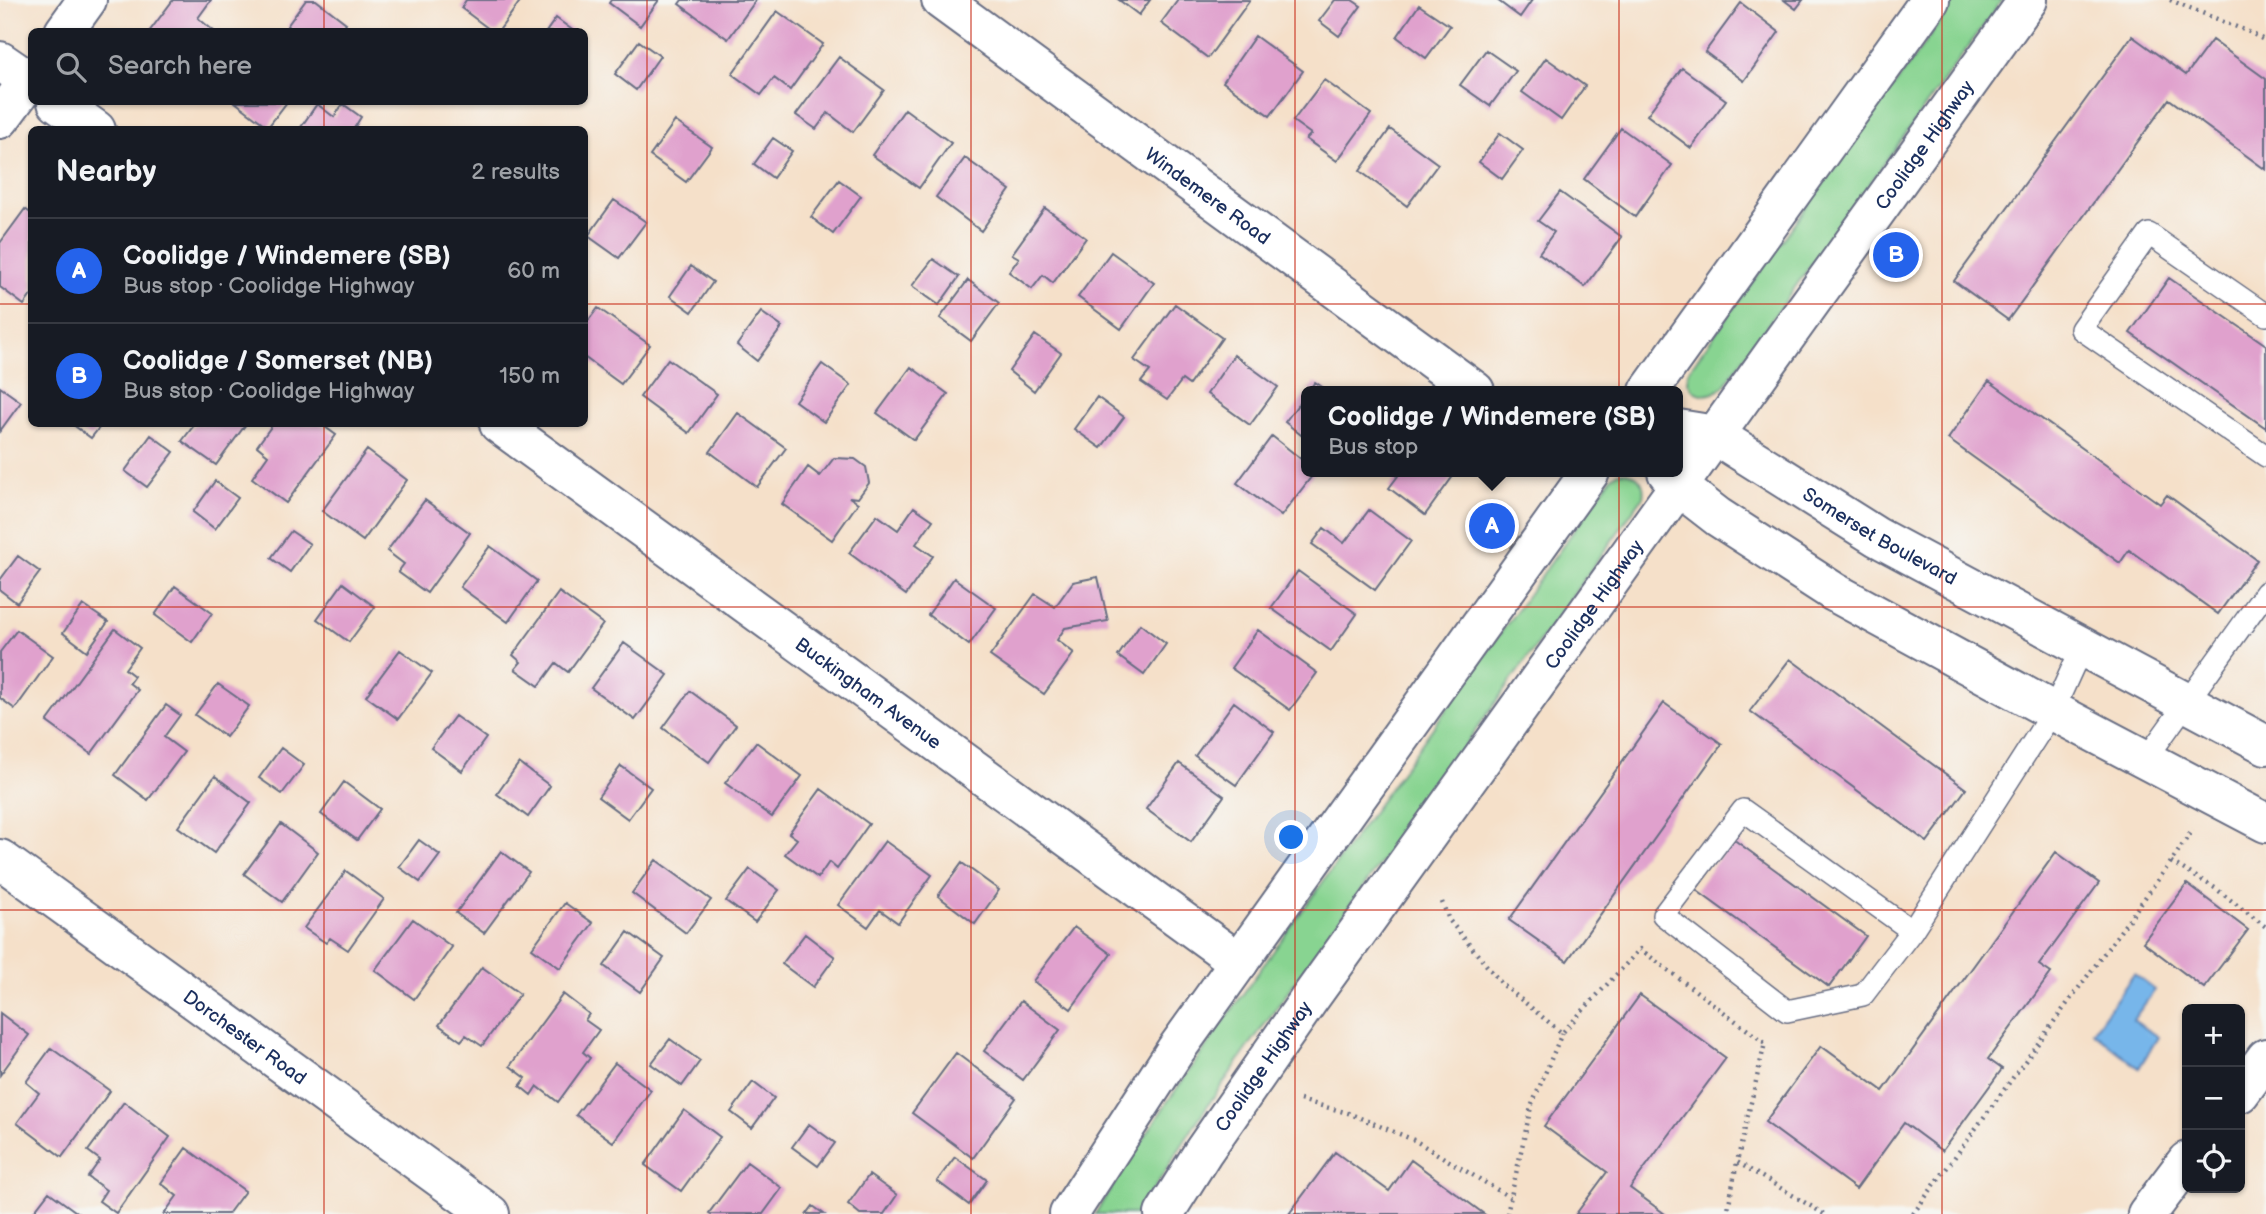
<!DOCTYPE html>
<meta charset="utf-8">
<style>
:root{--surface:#171b24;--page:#20242c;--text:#f1f3f6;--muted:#9ea1a6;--line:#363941;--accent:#2563eb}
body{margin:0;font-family:"Balsamiq Sans",sans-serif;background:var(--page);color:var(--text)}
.controls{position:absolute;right:21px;bottom:21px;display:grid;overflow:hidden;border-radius:10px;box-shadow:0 2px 5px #0004}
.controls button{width:63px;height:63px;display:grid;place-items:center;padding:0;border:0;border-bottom:2px solid var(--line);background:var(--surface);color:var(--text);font:35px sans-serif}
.you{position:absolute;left:1292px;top:838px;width:24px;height:24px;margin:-18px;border:5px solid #fff;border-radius:50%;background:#1a73e8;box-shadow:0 0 0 10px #1a73e833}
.badge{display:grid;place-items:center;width:46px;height:46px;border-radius:50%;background:var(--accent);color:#fff;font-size:23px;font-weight:700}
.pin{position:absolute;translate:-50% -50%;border:4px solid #fff;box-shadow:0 2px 7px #0006}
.popup{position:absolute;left:1301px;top:386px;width:382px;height:91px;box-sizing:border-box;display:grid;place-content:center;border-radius:10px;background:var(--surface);filter:drop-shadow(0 2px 5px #0005);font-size:23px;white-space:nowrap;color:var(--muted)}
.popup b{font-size:26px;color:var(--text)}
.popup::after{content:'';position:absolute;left:50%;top:100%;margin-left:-14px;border:14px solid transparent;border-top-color:var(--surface)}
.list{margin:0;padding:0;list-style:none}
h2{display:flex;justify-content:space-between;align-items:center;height:91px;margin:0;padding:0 28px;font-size:30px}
h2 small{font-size:23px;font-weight:400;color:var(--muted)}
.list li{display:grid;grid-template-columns:46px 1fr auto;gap:21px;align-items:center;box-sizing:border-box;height:105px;padding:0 28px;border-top:2px solid var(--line)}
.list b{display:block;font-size:26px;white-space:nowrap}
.list p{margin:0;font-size:23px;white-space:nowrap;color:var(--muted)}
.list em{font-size:23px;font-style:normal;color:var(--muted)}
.icon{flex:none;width:38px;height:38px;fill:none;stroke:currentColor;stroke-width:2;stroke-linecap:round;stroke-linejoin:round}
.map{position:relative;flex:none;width:2266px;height:1214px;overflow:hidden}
.search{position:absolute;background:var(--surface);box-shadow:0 2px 5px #0004;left:28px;top:28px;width:560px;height:77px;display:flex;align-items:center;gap:18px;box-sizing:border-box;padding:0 24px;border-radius:10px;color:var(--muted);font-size:26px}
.panel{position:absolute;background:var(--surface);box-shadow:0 2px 5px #0004;left:28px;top:126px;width:560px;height:301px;border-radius:10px}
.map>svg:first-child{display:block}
.green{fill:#88d491;stroke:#528278;stroke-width:2}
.water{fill:#77b6ea;stroke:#4972a4;stroke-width:2}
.building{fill:#e0a1cd}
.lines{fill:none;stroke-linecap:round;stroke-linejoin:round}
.lane-casing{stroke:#676d83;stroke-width:24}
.street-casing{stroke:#676d83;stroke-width:42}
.secondary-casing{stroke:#676d83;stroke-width:42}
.path{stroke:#676d83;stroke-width:4.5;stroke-dasharray:2 5;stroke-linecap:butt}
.lane{stroke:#fff;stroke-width:21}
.street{stroke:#fff;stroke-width:38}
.secondary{stroke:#fff;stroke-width:38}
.grid{fill:none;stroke:#c8321e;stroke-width:2;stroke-opacity:0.55}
.labels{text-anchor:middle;stroke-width:5;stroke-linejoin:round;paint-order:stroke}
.street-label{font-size:19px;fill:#1b2f5e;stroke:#f6f6f2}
</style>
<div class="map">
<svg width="2266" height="1214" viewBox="0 0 2266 1214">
<rect width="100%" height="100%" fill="#f6f6f2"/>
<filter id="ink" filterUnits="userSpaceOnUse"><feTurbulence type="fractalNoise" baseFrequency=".0143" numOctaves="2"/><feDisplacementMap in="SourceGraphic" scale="14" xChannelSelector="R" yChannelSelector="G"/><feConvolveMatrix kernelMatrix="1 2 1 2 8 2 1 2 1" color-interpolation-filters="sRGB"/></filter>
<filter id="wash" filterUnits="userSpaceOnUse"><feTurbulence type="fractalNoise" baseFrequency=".00686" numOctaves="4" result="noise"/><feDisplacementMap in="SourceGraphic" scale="28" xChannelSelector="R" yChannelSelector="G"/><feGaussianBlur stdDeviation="1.57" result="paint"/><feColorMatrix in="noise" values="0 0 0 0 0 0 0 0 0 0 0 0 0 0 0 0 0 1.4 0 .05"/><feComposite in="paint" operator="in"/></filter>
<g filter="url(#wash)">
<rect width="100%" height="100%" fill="#f5e0c9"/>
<path class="green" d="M 1956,0 L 2002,0 L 1723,387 C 1707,402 1683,393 1689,370 Z
M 1623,472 C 1637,473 1646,482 1643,497 L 1252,1042 L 1203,1112 L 1138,1214 L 1095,1214 L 1166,1104 L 1250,984 L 1612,477 L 1617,473 Z"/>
<path class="water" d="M 2134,974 L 2155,990 L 2133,1020 L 2158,1037 L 2139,1068 L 2093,1032 Z"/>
<g id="blocks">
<path class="building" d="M 173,0 L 211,0 L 198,18 L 215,32 L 149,32 Z
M 306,0 L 316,0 L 346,23 L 340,32 L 295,32 L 287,26 Z
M 466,0 L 521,0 L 498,32 L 493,32 L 461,8 Z
M 611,0 L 659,0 L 640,26 L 609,3 Z
M 682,0 L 756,0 L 728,39 L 679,4 Z
M 1119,0 L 1150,0 L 1139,15 Z
M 1178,0 L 1250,0 L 1208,58 L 1161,23 Z
M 1335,0 L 1352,0 L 1361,6 L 1339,36 L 1319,21 Z
M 1497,0 L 1532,0 L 1520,17 Z
M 1784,0 L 1803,0 L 1796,9 Z
M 1741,3 L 1779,32 L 1744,81 L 1705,52 Z
M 1419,5 L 1450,26 L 1426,58 L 1397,37 Z
M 777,11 L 823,44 L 790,90 L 774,78 L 761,95 L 732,74 Z
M 556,18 L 575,32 L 546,32 Z
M 1255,36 L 1303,71 L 1270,116 L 1223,82 Z
M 2132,36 L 2186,75 L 2212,40 L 2266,79 L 2266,170 L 2169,99 L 2008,320 L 1954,281 Z
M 639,41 L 660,56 L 636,90 L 615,74 Z
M 1486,50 L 1516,71 L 1490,106 L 1460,85 Z
M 839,57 L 884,90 L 853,132 L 828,113 L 816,129 L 796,115 Z
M 1546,58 L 1585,86 L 1561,120 L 1522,92 Z
M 1682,68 L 1726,100 L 1691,148 L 1647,115 Z
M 1324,80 L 1371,114 L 1337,161 L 1306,139 L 1311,134 L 1293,121 Z
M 235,102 L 287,102 L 268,127 Z
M 317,104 L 334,117 L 343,104 L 361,117 L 353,130 L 299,130 Z
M 905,109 L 951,143 L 919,188 L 872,155 Z
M 675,121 L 712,147 L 686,182 L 650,156 Z
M 1621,128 L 1672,165 L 1635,217 L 1584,179 Z
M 1390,129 L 1438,164 L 1407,206 L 1360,171 Z
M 1500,133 L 1523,150 L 1502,179 L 1479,162 Z
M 773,138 L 792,151 L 773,178 L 754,164 Z
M 965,158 L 1010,190 L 981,231 L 936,197 Z
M 839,180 L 861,196 L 833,234 L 811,217 Z
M 1560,192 L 1622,237 L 1585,287 L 1539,253 L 1554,232 L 1538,221 Z
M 614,200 L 646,222 L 619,258 L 588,236 Z
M 1045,208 L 1086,238 L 1053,283 L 1043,275 L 1032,289 L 1009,272 L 1019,258 L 1012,254 Z
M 25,209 L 32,214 L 32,294 L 24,305 L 0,287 L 0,243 Z
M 1111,252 L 1154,283 L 1121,329 L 1078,297 Z
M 933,259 L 959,277 L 939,305 L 912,286 Z
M 691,266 L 713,282 L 692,312 L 670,296 Z
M 2169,278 L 2266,345 L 2266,428 L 2130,333 Z
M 968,280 L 999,303 L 971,341 L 940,318 Z
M 1175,304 L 1222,338 L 1189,385 L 1182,380 L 1167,400 L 1141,382 L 1150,371 L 1134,360 Z
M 598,308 L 650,345 L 621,384 L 584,357 L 584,326 Z
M 761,312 L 782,327 L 757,361 L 737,345 Z
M 1035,335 L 1061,353 L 1034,391 L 1009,371 Z
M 1234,355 L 1278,387 L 1250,425 L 1207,394 Z
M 668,359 L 717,394 L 689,433 L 640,397 Z
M 822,364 L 851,385 L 824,422 L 795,401 Z
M 911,367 L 948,394 L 914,440 L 877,413 Z
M 1989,381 L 2160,504 L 2167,495 L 2257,560 L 2218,614 L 2129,550 L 2120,563 L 1948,439 Z
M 1315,382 L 1328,391 L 1308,391 Z
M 0,387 L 21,402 L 0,431 Z
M 1306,394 L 1306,439 L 1285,422 Z
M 1097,397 L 1124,417 L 1101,448 L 1074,429 Z
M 738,413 L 786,448 L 757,487 L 710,452 Z
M 72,424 L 102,424 L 91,438 Z
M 195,424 L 246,424 L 216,465 L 182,441 Z
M 273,424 L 321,424 L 336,435 L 286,503 L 252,478 L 268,455 L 257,446 Z
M 151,435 L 174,452 L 147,487 L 125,471 Z
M 1272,436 L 1306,463 L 1306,472 L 1315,472 L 1281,516 L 1237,483 Z
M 367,450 L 407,480 L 363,541 L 322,511 Z
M 834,458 L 855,459 L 866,467 L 869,483 L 858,498 L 849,497 L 858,503 L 832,540 L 782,504 L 808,467 L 820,476 Z
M 1401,472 L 1456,472 L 1425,515 L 1389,488 Z
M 215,481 L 238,498 L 215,529 L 193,512 Z
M 425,500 L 470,533 L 427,593 L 398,572 L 404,564 L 387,551 Z
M 914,507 L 933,520 L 916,544 L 933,556 L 906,595 L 849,553 L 877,515 L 898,530 Z
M 1369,510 L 1411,541 L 1375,590 L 1312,544 L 1324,528 L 1344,543 Z
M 291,531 L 310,544 L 290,572 L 271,558 Z
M 490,546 L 537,581 L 508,622 L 460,587 Z
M 18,556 L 40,572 L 17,603 L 0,590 L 0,580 Z
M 1298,571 L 1357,614 L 1331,651 L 1271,608 Z
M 1098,577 L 1108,621 L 1065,628 L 1057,640 L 1074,653 L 1044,694 L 990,656 L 1035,594 L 1055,607 L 1073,582 Z
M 954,578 L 996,608 L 969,645 L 928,615 Z
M 343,583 L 375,607 L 349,642 L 317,619 Z
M 175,586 L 212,613 L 192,642 L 155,615 Z
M 559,592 L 603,624 L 568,672 L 556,663 L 539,686 L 515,669 L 521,662 L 513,655 Z
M 83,605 L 108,622 L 87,651 L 63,633 Z
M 1140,624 L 1166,644 L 1144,675 L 1118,656 Z
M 115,629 L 140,648 L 125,669 L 134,676 L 129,683 L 138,690 L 91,754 L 47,722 Z
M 17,630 L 53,656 L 15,709 L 0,698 L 0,652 Z
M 1258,630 L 1317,673 L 1290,710 L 1231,668 Z
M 624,643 L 668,675 L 635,720 L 591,688 Z
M 400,650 L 432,673 L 398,719 L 366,696 Z
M 1790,659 L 1966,789 L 1927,842 L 1750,711 Z
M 218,684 L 249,706 L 226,737 L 195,715 Z
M 690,691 L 736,725 L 709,762 L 663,728 Z
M 1234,702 L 1274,732 L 1236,785 L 1195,756 Z
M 1664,703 L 1722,744 L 1567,961 L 1509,920 Z
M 166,705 L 180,715 L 164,737 L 184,752 L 148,800 L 115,775 Z
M 455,716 L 486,738 L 462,771 L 431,748 Z
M 756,742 L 802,776 L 772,817 L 725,783 Z
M 281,748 L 304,765 L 282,794 L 259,778 Z
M 519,763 L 550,786 L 528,817 L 497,794 Z
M 1179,763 L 1224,796 L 1191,842 L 1146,809 Z
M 621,766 L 651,788 L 628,819 L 598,797 Z
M 215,776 L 251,803 L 214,853 L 178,827 Z
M 344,782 L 380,809 L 357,840 L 321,814 Z
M 821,789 L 869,824 L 837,869 L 829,862 L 818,878 L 785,854 L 797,839 L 789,833 Z
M 281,824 L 318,852 L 282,902 L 244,874 Z
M 1733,839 L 1866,936 L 1829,987 L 1696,890 Z
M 419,840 L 440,855 L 420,882 L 399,867 Z
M 885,841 L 932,875 L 898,923 L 880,910 L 868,927 L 838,905 Z
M 501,851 L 529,872 L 484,933 L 456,913 Z
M 2056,852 L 2099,883 L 2039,965 L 2051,973 L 1988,1059 L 2002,1069 L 1942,1151 L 1904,1123 L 1856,1189 L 1765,1122 L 1821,1046 L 1883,1091 Z
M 656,860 L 711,900 L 686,933 L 632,893 Z
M 962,863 L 999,890 L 975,924 L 938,896 Z
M 750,869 L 779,890 L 755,922 L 726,901 Z
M 346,871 L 384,899 L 348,950 L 330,938 L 326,943 L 304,928 Z
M 2187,884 L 2248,930 L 2204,988 L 2143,942 Z
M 565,903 L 593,923 L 560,968 L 532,948 Z
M 413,919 L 452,947 L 414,999 L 375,970 Z
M 1074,927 L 1111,954 L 1071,1009 L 1033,981 Z
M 628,932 L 664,958 L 640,992 L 604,966 Z
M 805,934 L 835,957 L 813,987 L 782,964 Z
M 482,967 L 520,994 L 482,1046 L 466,1035 L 461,1041 L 439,1025 Z
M 563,994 L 589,1014 L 585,1020 L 599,1030 L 583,1052 L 590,1058 L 558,1102 L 537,1086 L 531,1095 L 520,1086 L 526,1078 L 510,1066 Z
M 1640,995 L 1726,1058 L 1630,1188 L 1665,1214 L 1576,1214 L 1607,1172 L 1544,1126 Z
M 1021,1001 L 1060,1030 L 1023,1080 L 984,1051 Z
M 0,1013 L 29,1035 L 0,1075 Z
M 670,1039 L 700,1061 L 682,1086 L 651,1064 Z
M 51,1048 L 110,1091 L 62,1157 L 17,1123 L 39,1093 L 26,1082 Z
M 956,1053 L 1016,1098 L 973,1158 L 912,1113 Z
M 615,1063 L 651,1090 L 613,1142 L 576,1115 Z
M 753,1082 L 774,1098 L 752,1128 L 731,1112 Z
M 124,1102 L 170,1137 L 116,1213 L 99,1201 L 106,1190 L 88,1177 L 100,1160 L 88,1151 Z
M 684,1110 L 720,1137 L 681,1191 L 645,1165 Z
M 809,1124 L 835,1143 L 818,1166 L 792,1147 Z
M 186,1148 L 245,1191 L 228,1214 L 164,1214 L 177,1196 L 161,1183 Z
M 1335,1152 L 1389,1191 L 1411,1160 L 1484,1214 L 1289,1214 Z
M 955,1157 L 987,1180 L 969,1205 L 937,1181 Z
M 747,1162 L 782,1188 L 763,1214 L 711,1214 L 709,1213 Z
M 869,1175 L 897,1195 L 884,1214 L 860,1214 L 848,1204 Z
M 49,1192 L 79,1214 L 32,1214 Z
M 813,1206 L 824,1214 L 807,1214 Z"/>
</g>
</g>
<g filter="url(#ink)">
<use href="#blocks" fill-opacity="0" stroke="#676d83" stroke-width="2"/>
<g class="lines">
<g class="lane-casing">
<path id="lane" d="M 2266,315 L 2149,234 L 2081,329 L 2266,456
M 2146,759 L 2266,592
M 1912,931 L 1743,810 L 1663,915 L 1787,1011 L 1863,995 L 1912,931 L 2053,711 L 2082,647"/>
</g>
<g class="street-casing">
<g id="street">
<path id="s1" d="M 941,0 L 1475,391"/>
<path d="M 64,32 L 87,0"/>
<path d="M 0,61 L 32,83"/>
<path d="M 57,102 L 96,130"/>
<path d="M 0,119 L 32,76"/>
<path id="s2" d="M 499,424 L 1239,962"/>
<path id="s3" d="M 1678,429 L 1715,435 L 1877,537 L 2266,745"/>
<path d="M 1667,472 L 1678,486 L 1718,517 L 1834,592 L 2053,711 L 2266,823"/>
<path id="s4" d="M 0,859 L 490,1214"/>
<path d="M 2240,1093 L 2266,1058"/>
<path d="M 2147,1214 L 2187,1161"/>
</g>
</g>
<g class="secondary-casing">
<g id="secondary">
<path d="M 1649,391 L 1930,0"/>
<path d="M 1069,1214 L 1175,1051 L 1590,472"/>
<path id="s5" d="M 1164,1214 L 1203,1152 L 1308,1001 L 2028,0"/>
</g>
</g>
<path class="path" d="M 2170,0 L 2249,32 L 2266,41
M 2171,862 L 2215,888 L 2266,927
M 1442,902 L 1449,920 L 1502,984 L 1562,1033 L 1640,949 L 1765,1043 L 1737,1162 L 1824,1214
M 1300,1100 L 1348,1113 L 1414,1140 L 1511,1198
M 1507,1214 L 1531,1107 L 1562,1033
M 1727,1214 L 1737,1162
M 1913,1214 L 2171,862 L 2193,829"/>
<use href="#lane" class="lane"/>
<use href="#street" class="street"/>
<use href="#secondary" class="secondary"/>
</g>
</g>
<path class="grid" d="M 324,0 L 324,32M 647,0 L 647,1214M 971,0 L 971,1214M 1295,0 L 1295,1214M 1619,0 L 1619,1214M 1942,0 L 1942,1214M 324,102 L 324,130M 0,304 L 32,304M 584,304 L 2266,304M 324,424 L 324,1214M 0,607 L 2266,607M 0,910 L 2266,910"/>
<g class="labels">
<g class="street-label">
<text dy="7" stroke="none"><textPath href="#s5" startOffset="1312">Coolidge Highway</textPath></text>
<text dy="7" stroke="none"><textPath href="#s1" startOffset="331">Windemere Road</textPath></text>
<text dy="7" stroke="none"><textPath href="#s3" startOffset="231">Somerset Boulevard</textPath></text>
<text dy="7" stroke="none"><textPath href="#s5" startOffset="746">Coolidge Highway</textPath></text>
<text dy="7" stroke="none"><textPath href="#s2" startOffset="457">Buckingham Avenue</textPath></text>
<text dy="7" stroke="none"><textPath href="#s4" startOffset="303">Dorchester Road</textPath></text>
<text dy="7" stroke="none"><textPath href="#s5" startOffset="178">Coolidge Highway</textPath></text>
</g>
</g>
</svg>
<div class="controls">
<button>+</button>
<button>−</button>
<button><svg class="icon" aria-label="locate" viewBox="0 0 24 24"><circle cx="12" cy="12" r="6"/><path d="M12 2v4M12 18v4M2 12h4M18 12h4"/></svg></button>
</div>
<div class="you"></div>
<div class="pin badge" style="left:1492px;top:526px">A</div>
<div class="popup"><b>Coolidge / Windemere (SB)</b>Bus stop</div>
<div class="pin badge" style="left:1896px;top:255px">B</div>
<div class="search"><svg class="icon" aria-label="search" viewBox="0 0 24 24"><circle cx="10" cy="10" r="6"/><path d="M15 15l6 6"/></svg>Search here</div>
<section class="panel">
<h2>Nearby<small>2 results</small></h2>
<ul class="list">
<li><span class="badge">A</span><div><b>Coolidge / Windemere (SB)</b><p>Bus stop · Coolidge Highway</p></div><em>60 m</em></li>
<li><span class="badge">B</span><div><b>Coolidge / Somerset (NB)</b><p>Bus stop · Coolidge Highway</p></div><em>150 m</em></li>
</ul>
</section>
</div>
